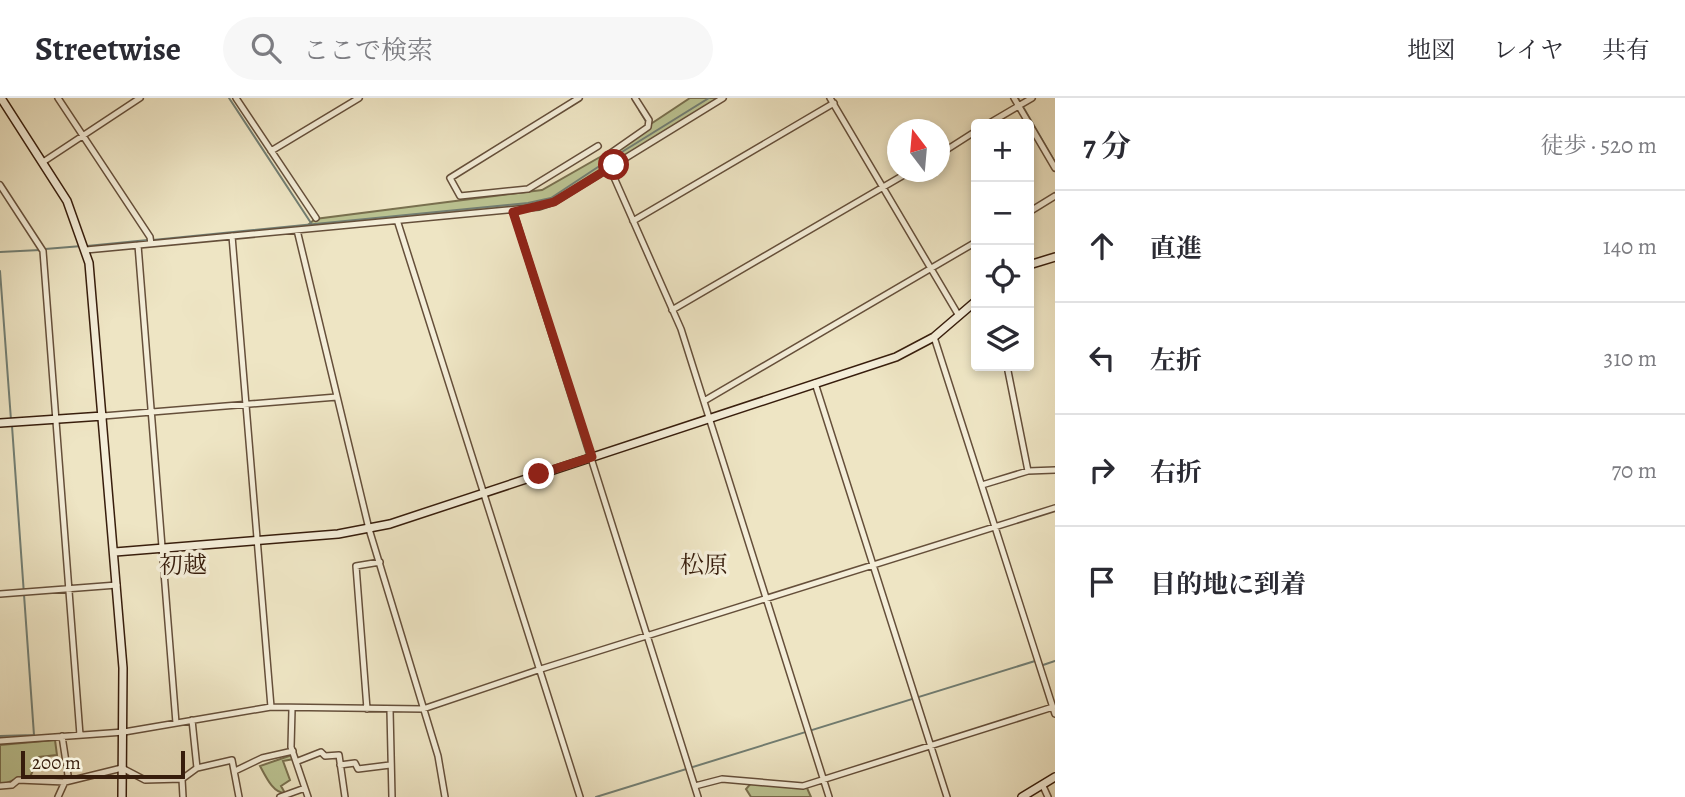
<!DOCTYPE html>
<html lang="ja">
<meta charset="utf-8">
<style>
:root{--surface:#fff;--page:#f7f7f7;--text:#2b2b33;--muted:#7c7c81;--line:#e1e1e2}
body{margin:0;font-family:Alegreya,"Noto Serif JP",serif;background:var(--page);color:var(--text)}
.controls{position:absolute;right:21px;top:21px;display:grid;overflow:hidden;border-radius:7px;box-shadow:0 4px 10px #0003}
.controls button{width:63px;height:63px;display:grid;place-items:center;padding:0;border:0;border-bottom:2px solid var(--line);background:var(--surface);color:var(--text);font:35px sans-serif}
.compass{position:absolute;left:887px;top:21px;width:63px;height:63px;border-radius:50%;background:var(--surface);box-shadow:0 4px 10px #0003;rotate:344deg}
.scale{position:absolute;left:21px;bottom:18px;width:164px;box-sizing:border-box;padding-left:7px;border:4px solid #371d0c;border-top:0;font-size:19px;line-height:24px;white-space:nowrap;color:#371d0c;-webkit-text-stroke:5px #f4eed9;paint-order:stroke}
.stop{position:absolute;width:21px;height:21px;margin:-16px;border:5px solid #8f2418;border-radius:50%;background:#fff}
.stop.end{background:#8f2418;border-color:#fff;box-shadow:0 2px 7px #0008}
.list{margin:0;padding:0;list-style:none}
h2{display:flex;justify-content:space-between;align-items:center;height:91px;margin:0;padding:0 28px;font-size:30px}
h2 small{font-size:23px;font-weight:400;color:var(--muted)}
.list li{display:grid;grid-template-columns:46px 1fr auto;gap:21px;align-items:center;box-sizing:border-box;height:112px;padding:0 28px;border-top:2px solid var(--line)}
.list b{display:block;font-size:26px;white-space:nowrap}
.list em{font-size:23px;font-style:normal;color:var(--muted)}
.icon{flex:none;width:38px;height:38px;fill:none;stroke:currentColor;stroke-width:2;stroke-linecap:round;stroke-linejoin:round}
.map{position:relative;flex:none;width:1055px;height:699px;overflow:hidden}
header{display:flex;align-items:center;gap:42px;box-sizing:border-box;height:98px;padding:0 35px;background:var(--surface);border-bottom:2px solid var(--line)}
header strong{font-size:33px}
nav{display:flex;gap:38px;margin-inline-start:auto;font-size:24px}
.search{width:490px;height:63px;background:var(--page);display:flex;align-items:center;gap:18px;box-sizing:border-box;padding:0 24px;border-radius:38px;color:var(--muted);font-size:26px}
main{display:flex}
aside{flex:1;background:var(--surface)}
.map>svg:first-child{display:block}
.green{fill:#bbc392;stroke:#79704f;stroke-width:2}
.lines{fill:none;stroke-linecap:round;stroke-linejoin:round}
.stream{stroke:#727e73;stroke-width:2}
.street-casing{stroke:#654f3a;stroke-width:8}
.secondary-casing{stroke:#371d0c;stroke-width:10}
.street{stroke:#f4eed9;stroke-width:5}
.secondary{stroke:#f4eed9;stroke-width:7}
.route{stroke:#8f2418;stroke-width:9}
.labels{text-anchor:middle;stroke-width:7;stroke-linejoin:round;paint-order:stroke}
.quarter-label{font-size:24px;fill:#371d0c;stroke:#f4eed9}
</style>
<header>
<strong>Streetwise</strong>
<div class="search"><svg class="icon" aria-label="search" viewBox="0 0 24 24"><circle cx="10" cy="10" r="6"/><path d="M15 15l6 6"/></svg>ここで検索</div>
<nav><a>地図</a><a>レイヤ</a><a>共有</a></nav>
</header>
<main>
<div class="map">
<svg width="1055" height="699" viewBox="0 0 1055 699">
<rect width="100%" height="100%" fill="#eee5c4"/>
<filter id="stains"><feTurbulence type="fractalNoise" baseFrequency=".00286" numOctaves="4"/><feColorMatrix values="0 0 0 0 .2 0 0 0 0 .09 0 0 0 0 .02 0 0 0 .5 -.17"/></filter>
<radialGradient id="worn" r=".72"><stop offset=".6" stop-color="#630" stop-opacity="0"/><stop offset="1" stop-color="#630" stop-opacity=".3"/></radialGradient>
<path class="green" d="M 690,0 L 725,0 L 539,109 L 321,129 L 308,127 L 315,121 L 542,92 L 607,55 Z
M 55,642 L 57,657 L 39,659 L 30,679 L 18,680 L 0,688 L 0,647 Z
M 292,657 L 294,661 L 283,663 L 290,682 L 281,688 L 285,695 C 273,695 266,679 260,668 Z
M 752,684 L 807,690 L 811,699 L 751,699 L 746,691 Z"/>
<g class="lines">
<path class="stream" d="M 229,0 L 311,125
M 1018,0 L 1055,64
M 639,12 L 647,25
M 609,62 L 709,0
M 153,142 L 528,105 L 551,100 L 604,65
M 87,148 L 148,142
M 45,151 L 82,148
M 0,154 L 40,152
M 0,173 L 11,322
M 1043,567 L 1055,563
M 0,638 L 34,637 L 12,328
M 596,699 L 1035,563"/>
<g class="street-casing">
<path id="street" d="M 58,0 L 150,139 L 151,146
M 236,0 L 316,120
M 579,0 L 450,80 L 460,98 L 528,91 L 598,48
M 635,0 L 649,22 L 648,29 L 605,59 L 681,231 L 829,699
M 830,0 L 959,218
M 1014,0 L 1055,70
M 988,26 L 1032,0
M 271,53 L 359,0
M 940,56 L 976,33
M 43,64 L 140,0
M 0,87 L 43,153 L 80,637
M 513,113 L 698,699
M 1029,114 L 1055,98
M 633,123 L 834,5
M 398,125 L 580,699
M 297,132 L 369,431 L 438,658 L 445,699
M 232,138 L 271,609
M 138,147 L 176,625
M 86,152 L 539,109 L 554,104 L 723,0
M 672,212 L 909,74
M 934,239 L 1055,616
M 1007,268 L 1028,373
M 815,285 L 947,699
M 704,303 L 976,144
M 103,318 L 337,299
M 982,387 L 1028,373 L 1055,372
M 0,496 L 117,487
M 292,611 L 291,649 L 308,699
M 367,611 L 356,468 L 380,464
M 390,612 L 392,699
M 0,643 L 124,634 L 271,609 L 423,611 L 541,571 L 1055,410
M 298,663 L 321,654 L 325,658 L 339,657 L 345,699
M 340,667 L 355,665 L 358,671 L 390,667
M 197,670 L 232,662 L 239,699
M 235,673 L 262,660 L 293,653
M 0,688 L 12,687 L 18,682 L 65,684 L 122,670 L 145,682 L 182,681
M 695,688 L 722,681 L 803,688 L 1053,609
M 1043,688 L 1048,699
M 58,699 L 68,677 L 62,638
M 183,699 L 182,681 L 197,670 L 192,622
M 280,699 L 305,690"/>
</g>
<g class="secondary-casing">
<path id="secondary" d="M 1,0 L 67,103 L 89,165 L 123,570 L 122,699
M 1029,167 L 1055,159
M 0,325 L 103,318
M 115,454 L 338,436 L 390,426 L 896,259 L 934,239 L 976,203
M 1022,699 L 1055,679"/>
</g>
<use href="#street" class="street"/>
<use href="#secondary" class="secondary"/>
</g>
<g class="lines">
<path class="route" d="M 539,376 L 592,359 L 513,114 L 554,104 L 614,67"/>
</g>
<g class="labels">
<g class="quarter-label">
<text x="183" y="475">初越</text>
<text x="704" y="475">松原</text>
</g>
</g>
<rect width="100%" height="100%" filter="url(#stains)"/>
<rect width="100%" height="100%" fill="url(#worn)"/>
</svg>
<div class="controls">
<button>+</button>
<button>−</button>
<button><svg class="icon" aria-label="locate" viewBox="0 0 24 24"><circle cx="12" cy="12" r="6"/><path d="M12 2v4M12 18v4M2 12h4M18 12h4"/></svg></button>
<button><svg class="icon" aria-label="layers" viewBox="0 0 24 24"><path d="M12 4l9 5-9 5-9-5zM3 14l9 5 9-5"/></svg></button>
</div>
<svg class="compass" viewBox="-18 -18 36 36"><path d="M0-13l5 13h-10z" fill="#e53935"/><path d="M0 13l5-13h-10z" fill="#7c7c81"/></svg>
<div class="scale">200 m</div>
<div class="stop" style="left:614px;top:67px"></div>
<div class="stop end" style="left:539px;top:376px"></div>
</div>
<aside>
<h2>7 分<small>徒歩 · 520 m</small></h2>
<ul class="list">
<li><svg class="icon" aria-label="ahead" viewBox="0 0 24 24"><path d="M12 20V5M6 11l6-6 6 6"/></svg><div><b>直進</b></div><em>140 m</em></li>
<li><svg class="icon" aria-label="left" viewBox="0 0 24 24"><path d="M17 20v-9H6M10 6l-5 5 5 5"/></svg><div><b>左折</b></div><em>310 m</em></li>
<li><svg class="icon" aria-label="right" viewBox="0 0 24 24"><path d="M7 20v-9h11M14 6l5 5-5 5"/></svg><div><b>右折</b></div><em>70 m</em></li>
<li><svg class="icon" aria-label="arrive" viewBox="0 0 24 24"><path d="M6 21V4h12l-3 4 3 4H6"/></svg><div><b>目的地に到着</b></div></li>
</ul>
</aside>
</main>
